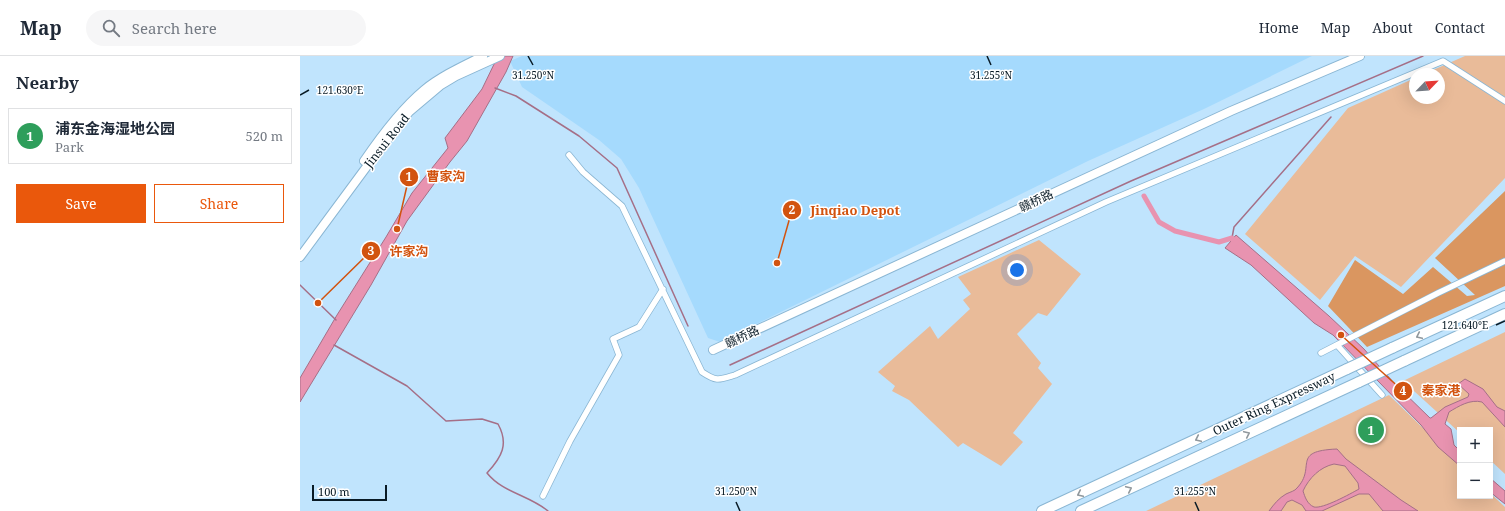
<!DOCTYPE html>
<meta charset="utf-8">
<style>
:root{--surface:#fff;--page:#f6f6f7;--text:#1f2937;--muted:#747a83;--line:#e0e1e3;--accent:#ea580c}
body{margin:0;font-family:"Noto Serif","Noto Sans SC",serif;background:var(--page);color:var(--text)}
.controls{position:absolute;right:12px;bottom:12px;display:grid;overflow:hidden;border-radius:0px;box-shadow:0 4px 16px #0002}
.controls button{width:36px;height:36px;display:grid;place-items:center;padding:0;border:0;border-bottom:1px solid var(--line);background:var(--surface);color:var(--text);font:20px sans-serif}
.compass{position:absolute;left:1109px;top:12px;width:36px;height:36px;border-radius:50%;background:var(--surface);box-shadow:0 4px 16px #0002;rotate:65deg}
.scale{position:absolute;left:12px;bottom:10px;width:75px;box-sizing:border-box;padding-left:4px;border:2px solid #091b26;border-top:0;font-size:11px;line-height:14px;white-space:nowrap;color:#091b26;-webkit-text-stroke:3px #fff;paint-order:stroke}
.you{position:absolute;left:717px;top:214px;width:14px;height:14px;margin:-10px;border:3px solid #fff;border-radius:50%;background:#1a73e8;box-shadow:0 0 0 6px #1a73e833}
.badge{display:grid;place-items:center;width:26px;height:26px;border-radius:50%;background:var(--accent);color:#fff;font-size:13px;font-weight:700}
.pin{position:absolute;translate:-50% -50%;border:2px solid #fff;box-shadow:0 1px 4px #0006}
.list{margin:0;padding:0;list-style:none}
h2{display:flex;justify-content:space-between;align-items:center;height:52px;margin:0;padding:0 16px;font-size:17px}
h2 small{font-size:13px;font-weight:400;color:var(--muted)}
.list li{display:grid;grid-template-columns:26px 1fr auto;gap:12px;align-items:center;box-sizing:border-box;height:56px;margin:0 8px 8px;padding:0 8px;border:1px solid var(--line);border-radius:0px}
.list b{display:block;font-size:15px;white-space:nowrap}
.list p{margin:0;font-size:13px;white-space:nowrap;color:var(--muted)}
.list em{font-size:13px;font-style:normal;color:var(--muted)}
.actions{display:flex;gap:8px;padding:12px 16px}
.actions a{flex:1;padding:9px 0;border:1px solid var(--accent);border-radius:0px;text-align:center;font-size:14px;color:var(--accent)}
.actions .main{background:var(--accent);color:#fff}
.icon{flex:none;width:22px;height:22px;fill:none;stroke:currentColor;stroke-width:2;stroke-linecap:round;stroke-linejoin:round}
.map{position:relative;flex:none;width:1205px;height:455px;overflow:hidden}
header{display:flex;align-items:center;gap:24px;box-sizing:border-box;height:56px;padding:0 20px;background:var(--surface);border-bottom:1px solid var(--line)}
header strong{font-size:19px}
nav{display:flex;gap:22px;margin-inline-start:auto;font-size:14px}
.search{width:280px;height:36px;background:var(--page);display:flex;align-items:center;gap:10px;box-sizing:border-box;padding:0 14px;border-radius:22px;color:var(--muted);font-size:15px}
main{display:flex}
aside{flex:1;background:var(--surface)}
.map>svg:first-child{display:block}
.built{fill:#a5dafd}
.green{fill:#e9bb99}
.forest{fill:#da9660}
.water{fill:#e893b0;stroke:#a56f87;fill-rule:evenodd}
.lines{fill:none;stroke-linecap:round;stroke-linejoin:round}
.stream{stroke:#a56f87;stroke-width:1.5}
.canal{stroke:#e893b0;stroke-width:5}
.street-casing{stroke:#8ab6d3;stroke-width:7}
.secondary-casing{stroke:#8ab6d3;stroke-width:10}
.highway-casing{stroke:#8ab6d3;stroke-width:12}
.street{stroke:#fff;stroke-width:5.5}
.secondary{stroke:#fff;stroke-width:8}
.highway{stroke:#fff;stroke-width:10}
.highway-bridge-casing{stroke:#8ab6d3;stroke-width:12;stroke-linecap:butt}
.highway-bridge{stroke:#fff;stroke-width:10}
.oneway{stroke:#90989d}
.ticks{fill:none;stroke:#091b26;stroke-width:1.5}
.labels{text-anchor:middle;stroke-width:3;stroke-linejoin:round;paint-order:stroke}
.street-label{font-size:12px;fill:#091b26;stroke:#fff}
.ticks-label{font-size:10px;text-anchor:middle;fill:#091b26;stroke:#fff;stroke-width:3;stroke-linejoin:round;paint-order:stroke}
.leader{fill:none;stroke:#d2530f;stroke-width:1.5}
.callout-dot{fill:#d2530f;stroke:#fff;stroke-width:1.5}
.mark-label{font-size:12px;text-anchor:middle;font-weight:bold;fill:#fff}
.callout-label{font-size:13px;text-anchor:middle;font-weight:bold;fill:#d2530f;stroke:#fff;stroke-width:3;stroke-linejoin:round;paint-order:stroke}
</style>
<header>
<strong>Map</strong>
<div class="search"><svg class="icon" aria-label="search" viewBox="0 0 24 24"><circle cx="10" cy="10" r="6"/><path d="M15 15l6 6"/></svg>Search here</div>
<nav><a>Home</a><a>Map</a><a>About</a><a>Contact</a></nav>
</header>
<main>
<aside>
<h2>Nearby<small></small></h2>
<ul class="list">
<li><span class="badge" style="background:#2e9e5b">1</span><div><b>浦东金海湿地公园</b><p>Park</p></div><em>520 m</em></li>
</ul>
<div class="actions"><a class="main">Save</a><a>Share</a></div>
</aside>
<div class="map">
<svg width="1205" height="455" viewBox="0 0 1205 455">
<rect width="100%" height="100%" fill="#c0e4fd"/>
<path class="built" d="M 222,0 L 1012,0 L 904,53 L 788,105 L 420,286 L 408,282 L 339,132 L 321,103 L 299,84 L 222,31 L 210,5 Z"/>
<path class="green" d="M 1165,0 L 1205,0 L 1205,122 L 1101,231 L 1055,200 L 1020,244 L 945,178 L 1048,52 L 1115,22 L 1115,42 L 1139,42 L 1139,18 L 1124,18 Z
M 739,184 L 781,218 L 747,260 L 738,257 L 717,278 L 741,307 L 738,312 L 752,328 L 713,377 L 723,386 L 701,410 L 663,387 L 658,391 L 609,344 L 592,335 L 595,330 L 578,316 L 630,270 L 638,283 L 670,253 L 663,244 L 671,238 L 658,221 Z
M 1205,276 L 1205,418 L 1190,404 L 1190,374 L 1160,374 L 1160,377 L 1103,325 Z
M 1089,339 L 1160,408 L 1160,440 L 1190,440 L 1190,437 L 1205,451 L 1205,455 L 846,455 Z"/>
<path class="forest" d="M 1205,135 L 1205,230 L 1067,291 L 1028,250 L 1055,204 L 1103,238 L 1133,211 L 1167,240 L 1175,239 L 1135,202 Z"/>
<path class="water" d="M 198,0 L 213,0 L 206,16 L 167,85 L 150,106 L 107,165 L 71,229 L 0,346 L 0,322 L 37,259 L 86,181 L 112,137 L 148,92 L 145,82 L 182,33 Z
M 936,179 L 1029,260 L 1064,293 L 1094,327 L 1130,362 L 1131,362 L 1145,351 L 1168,341 L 1169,338 L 1158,328 L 1165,323 L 1183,333 L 1197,351 L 1205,355 L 1205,371 L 1182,346 C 1170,343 1159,350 1149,356 L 1145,368 L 1151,373 L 1154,389 L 1160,395 L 1160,410 L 1138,391 L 1121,369 L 1033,279 L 1014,267 L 951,209 L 925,192 Z
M 1037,393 L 1046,403 L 1101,444 L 1118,455 L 1083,455 L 1069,438 L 1059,438 L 1022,455 L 1006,455 L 1002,449 L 992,444 L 987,446 L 981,455 L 969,455 C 974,448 979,442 986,438 C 990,436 995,435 997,432 C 1017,411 990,395 1037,393 ZM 1034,408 L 1045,410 L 1058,427 L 1059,433 C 1050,438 1023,453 1014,451 C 1007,448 1005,441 1003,435 C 1009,422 1020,411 1034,408 Z
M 1190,422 L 1205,435 L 1205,448 L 1190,436 Z"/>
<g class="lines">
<path class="stream" d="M 195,32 L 216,40 L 279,80 L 317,112 L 388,270
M 932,182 L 934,171 L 1031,61
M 0,229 L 36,264
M 34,289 L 107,330 L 146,365 L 182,363 L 198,368 C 209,388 202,401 187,417 C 203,437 229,439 248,455
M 430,309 L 831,125 L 1123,0"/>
<path class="canal" d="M 844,140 L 859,166 L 875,175 L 919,186 L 932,182 L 937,187"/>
<g class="street-casing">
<path id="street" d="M 269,99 L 283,116 L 322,150 L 402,316 C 417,326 419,324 435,319 L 806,146 L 1143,5 L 1205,45
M 1037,289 L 1082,339
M 1021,297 L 1138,237 L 1205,205
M 243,440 L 270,385 L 319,299 L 313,283 L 339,271 L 363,233"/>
</g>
<g class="secondary-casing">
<path id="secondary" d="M 64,105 C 81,80 100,54 124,34 C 141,20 163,10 183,0
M 0,201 L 76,98 L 109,56 L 141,29 L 156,20 L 200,0
M 413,294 L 931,55 L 1060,0"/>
</g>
<g class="highway-casing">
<path id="highway" d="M 1092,292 L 1205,240
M 1104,305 L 1205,258
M 742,455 L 1047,313
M 781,455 L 1059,326"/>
</g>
<use href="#street" class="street"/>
<use href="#secondary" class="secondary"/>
<use href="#highway" class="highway"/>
<g class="highway-bridge-casing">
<path id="highway-bridge" d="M 1047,313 L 1092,292
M 1059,326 L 1104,305"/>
</g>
<use href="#highway-bridge" class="highway-bridge"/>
</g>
<defs><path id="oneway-chevron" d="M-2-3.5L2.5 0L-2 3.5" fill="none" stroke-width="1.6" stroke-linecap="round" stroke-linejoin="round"/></defs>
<g class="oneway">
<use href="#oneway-chevron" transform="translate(1119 280) rotate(155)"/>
<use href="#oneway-chevron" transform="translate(947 378) rotate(-25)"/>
<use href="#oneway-chevron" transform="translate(898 383) rotate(155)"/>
<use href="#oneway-chevron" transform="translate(829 433) rotate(-25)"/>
<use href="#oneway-chevron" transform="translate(780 438) rotate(155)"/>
</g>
<path class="ticks" d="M 228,0 L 233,9M 687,0 L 691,9M 0,39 L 9,34M 1196,269 L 1205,265M 436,446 L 440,455M 895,446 L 899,455"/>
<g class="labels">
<g class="street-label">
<text transform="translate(87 85) rotate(-52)" y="4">Jinsui Road</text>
<text transform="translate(736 145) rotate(-25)" y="4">赣桥路</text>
<text transform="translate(442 281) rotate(-25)" y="4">赣桥路</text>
<text transform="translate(974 348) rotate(-25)" y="4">Outer Ring Expressway</text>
</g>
</g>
<g class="ticks-label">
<text x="233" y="23">31.250°N</text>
<text x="691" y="23">31.255°N</text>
<text x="40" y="38">121.630°E</text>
<text x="1165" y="273">121.640°E</text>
<text x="436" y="439">31.250°N</text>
<text x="895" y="439">31.255°N</text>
</g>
<path class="leader" d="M97 173L109 121M477 207L492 154M18 247L71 195M1041 279L1103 335"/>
<g class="callout-dot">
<circle cx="97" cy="173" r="4"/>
<circle cx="477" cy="207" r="4"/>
<circle cx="18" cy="247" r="4"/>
<circle cx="1041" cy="279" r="4"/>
<circle cx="109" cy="121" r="10"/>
<circle cx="492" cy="154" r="10"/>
<circle cx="71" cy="195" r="10"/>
<circle cx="1103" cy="335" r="10"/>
</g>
<g class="mark-label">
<text x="109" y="125">1</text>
<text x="492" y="158">2</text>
<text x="71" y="199">3</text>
<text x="1103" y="339">4</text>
</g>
<g class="callout-label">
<text x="146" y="125">曹家沟</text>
<text x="555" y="159">Jinqiao Depot</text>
<text x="109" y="200">许家沟</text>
<text x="1141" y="339">秦家港</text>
</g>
</svg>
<div class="controls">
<button>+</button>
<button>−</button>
</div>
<svg class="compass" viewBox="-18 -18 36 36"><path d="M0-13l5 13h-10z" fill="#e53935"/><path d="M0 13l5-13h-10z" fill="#747a83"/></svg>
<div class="scale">100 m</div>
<div class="you"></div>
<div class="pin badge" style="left:1071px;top:374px;background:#2e9e5b">1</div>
</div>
</main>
